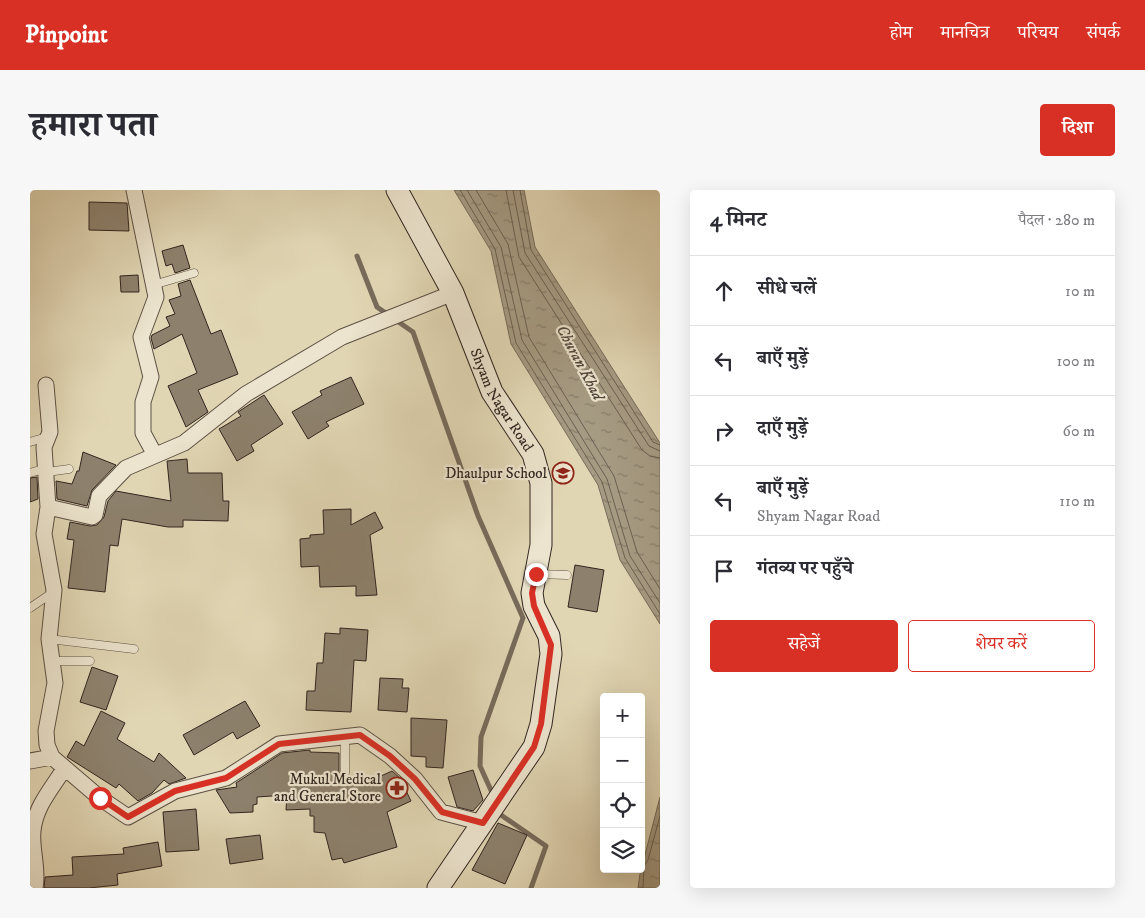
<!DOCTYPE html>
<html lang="hi">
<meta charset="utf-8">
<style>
:root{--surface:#fff;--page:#f7f7f7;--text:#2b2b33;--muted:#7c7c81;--line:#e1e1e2;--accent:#d93025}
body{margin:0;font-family:"IM FELL DW Pica","Noto Serif Devanagari",serif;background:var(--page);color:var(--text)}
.controls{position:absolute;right:15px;bottom:15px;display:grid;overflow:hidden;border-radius:5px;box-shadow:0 5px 20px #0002}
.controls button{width:45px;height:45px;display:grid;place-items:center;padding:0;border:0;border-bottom:1px solid var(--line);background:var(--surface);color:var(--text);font:25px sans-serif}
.stop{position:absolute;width:15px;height:15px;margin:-11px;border:4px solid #d93025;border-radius:50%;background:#fff}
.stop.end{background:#d93025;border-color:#fff;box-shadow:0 1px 5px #0008}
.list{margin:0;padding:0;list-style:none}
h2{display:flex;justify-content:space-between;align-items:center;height:65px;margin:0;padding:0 20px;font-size:21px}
h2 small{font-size:16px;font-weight:400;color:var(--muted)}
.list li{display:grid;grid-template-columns:32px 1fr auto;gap:15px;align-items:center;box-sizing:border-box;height:70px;padding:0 20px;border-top:1px solid var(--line)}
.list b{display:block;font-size:19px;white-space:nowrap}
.list p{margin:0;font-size:16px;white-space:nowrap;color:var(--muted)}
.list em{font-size:16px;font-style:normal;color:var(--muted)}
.actions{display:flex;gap:10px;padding:15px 20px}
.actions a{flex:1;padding:11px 0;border:1px solid var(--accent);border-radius:5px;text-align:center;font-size:18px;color:var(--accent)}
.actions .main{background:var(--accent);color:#fff}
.icon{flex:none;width:28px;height:28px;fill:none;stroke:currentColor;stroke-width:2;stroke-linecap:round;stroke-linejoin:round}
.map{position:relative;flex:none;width:630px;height:698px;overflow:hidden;border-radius:5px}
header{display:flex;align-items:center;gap:30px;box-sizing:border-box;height:70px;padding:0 25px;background:var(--accent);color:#fff}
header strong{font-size:24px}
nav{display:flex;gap:28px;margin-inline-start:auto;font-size:18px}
.intro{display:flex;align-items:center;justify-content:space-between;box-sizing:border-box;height:120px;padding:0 30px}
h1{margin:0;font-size:35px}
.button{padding:12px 22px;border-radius:5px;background:var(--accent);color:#fff;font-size:18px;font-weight:700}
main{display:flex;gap:30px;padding:0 30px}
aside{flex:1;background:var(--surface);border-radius:5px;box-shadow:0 5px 20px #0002}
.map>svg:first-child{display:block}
.water{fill:url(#water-ripples);stroke:#776b5b}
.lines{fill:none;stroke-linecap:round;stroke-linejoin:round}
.shore{stroke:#6b6051;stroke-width:1}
.stream{stroke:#776b5b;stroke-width:5}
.building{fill:#8d816d;stroke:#312520}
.lane-casing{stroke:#5d5145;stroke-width:9}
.street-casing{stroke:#5d5145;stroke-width:17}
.secondary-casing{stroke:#312520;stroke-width:23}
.lane{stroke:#ece4ce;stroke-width:8}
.street{stroke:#ece4ce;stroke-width:15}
.secondary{stroke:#ece4ce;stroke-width:21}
.route{stroke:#d93025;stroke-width:6}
.labels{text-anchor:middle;stroke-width:4.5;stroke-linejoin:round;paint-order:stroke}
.street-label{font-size:15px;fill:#312520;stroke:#ece4ce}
.poi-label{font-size:15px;fill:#312520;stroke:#ece4ce;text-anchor:end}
.water-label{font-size:16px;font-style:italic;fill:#54483d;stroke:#ece4ce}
</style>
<header>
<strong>Pinpoint</strong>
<nav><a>होम</a><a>मानचित्र</a><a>परिचय</a><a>संपर्क</a></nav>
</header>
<div class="intro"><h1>हमारा पता</h1><a class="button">दिशा</a></div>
<main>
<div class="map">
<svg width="630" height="698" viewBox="0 0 630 698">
<defs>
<pattern id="water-ripples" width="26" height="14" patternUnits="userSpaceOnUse" patternTransform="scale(1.25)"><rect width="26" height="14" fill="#a59a82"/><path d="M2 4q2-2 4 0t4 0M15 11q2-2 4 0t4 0" fill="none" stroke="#877d6a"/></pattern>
</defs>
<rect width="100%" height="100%" fill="#e1d6b4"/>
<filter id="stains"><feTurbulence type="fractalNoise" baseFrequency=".004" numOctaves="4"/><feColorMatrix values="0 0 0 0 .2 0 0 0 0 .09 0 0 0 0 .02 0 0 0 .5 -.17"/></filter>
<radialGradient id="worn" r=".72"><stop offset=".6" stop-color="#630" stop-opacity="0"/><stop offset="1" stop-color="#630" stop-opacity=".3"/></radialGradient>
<path class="water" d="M 424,0 L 494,0 L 505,57 L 630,253 L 630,434 L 590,370 L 568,295 L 481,154 L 461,61 Z
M 630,607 L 630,698 L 608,698 L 610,684 Z"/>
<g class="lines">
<path class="shore" d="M 430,0 L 465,59 L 486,153 L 572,292 L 595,368 L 630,424
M 437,0 L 471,57 L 492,150 L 577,289 L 600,366 L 630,413
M 446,0 L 478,54 L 499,147 L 584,286 L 607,362 L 630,399
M 476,0 L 489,67 L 612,260 L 620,266 L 630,268
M 483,0 L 495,63 L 619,256 L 630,261
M 490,0 L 501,60 L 623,252 L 630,255
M 613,698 L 614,676 L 618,670 L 630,626"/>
<path class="stream" d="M 327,66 L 347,117 L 383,142 L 448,326 L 493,428 L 451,547 L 450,576 L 464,607
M 469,620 L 471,625 L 516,656 L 501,698"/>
</g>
<path class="building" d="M 59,12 L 97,13 L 99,41 L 59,40 Z
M 153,55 L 160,78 L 145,83 L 142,74 L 136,76 L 132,61 Z
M 108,85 L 109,102 L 91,102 L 90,86 Z
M 160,90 L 181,144 L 191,140 L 208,184 L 168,200 L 178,222 L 156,237 L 138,196 L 167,183 L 152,144 L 124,159 L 121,148 L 122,145 L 140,136 L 136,127 L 145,124 L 139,110 L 151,106 L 148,94 Z
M 321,187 L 334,214 L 296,232 L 299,236 L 278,249 L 262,222 L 292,205 L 290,201 Z
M 234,205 L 253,234 L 221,255 L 224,261 L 207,271 L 189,239 L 211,226 L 208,222 Z
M 53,262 L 86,275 L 62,300 L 57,316 L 27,309 L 26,291 L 42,294 L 47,281 L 49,281 Z
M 157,269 L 158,283 L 192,283 L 193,311 L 199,311 L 198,331 L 153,330 L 153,337 L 138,337 L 92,329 L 88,356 L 80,355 L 75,402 L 38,398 L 44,350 L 37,349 L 40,332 L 60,336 L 67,335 L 74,327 L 78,311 L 86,301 L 141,311 L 137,271 Z
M 7,287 L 8,309 L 0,312 L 0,288 Z
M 321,319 L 321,335 L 345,322 L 353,338 L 340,345 L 347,405 L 326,406 L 326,396 L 290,397 L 289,376 L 271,377 L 270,349 L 280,348 L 280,345 L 294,344 L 293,320 Z
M 545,375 L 574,380 L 567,422 L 538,417 Z
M 310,438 L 338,440 L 336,471 L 324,470 L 321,522 L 276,520 L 277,501 L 285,501 L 287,473 L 293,473 L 295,443 L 310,444 Z
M 62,477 L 88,486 L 76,520 L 50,512 Z
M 350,488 L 373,489 L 372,498 L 379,498 L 377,522 L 348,520 Z
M 215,511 L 230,536 L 207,549 L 203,542 L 164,565 L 153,545 Z
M 71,521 L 95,533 L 87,549 L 124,572 L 129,563 L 156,588 L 139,594 L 134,590 L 122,603 L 108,611 L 89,594 L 86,598 L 37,567 L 46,551 L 54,556 Z
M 381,528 L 417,530 L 413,578 L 396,577 L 396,567 L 381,566 Z
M 280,560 L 280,562 L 309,563 L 309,590 L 342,590 L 362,581 L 370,588 L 381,611 L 357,622 L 367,657 L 314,673 L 312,668 L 302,670 L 295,643 L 284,642 L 284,626 L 280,626 L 280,619 L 256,620 L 257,605 L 227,607 L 227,614 L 223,615 L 223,622 L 200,623 L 186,600 L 207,597 L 206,593 L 252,563 Z
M 443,580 L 453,610 L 443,621 L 427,617 L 418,587 Z
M 166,619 L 169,660 L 136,662 L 133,622 Z
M 468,633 L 497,645 L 475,694 L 442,680 Z
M 230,645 L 233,669 L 200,674 L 196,649 Z
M 128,652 L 132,676 L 87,684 L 88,695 L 59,698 L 14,698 L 15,687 L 43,685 L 42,667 L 94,664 L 93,658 Z"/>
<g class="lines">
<g class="lane-casing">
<path id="lane" d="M 123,95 L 164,83
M 0,252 L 17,247
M 17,282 L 39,279
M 0,283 L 17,278
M 506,384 L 537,385
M 0,418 L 19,405 L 25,405
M 19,449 L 104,459
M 22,471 L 60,471
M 315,583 L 315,547"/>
</g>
<g class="street-casing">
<path id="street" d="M 104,0 L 126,107 L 111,147 L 121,187 L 113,212 L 113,243 L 125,265
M 18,317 L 62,327 L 65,325 L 69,306 L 96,278 L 154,253 L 216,204 L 312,147 L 423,103
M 22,567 L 70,608 L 98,627 L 145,601 L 196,588 L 249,554 L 330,545 L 360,566 L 385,589 L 411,622 L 453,633
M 0,571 L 22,567 L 17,555 L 16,541 L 25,493 L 19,449 L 24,400 L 14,344 L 18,317 L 14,257 L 20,242 L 16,195
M 5,698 C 9,678 1,660 3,641 C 5,617 22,598 34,579"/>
</g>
<g class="secondary-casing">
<g id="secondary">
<path id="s1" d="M 367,0 L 423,103 L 462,202 L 503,264 L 511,293 L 511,355 L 502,403 L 504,416 L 519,446 L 521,464 L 511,534 L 504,557 L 408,698"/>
</g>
</g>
<use href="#lane" class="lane"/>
<use href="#street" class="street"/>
<use href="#secondary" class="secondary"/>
</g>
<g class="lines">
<path class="route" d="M 70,608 L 98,627 L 145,601 L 196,588 L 249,554 L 330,545 L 360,566 L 385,589 L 412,622 L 453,633 L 504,557 L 511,534 L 521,455 L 504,416 L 502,403 L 506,384"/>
</g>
<defs>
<g id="school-ring" transform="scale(1.125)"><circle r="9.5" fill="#ece4ce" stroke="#8f2418" stroke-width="1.5"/><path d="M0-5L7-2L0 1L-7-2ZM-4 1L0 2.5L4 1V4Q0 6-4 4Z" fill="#8f2418"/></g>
<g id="pharmacy-ring" transform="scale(1.125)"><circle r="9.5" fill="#ece4ce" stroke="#8f2418" stroke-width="1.5"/><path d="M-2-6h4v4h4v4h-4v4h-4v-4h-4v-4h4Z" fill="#8f2418"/></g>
</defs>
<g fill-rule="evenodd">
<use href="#school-ring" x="533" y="283"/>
<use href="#pharmacy-ring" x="367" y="598"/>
</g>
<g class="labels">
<g class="street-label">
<text dy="5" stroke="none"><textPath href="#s1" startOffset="235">Shyam Nagar Road</textPath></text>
</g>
<g class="poi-label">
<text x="517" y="288">Dhaulpur School</text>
<text x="351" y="594">Mukul Medical<tspan x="351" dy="17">and General Store</tspan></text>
</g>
<g class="water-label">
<text transform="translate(551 172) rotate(62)" y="6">Churan Khad</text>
</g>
</g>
<rect width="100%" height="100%" filter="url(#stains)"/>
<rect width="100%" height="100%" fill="url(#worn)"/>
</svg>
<div class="controls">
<button>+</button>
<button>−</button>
<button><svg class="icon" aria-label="locate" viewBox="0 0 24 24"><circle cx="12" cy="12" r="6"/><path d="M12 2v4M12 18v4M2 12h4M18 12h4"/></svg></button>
<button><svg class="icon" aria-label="layers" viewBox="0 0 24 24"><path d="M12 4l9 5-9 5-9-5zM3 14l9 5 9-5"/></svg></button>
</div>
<div class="stop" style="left:70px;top:608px"></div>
<div class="stop end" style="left:506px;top:384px"></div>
</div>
<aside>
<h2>4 मिनट<small>पैदल · 280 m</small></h2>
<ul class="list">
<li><svg class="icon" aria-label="ahead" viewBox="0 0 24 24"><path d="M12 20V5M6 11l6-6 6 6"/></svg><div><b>सीधे चलें</b></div><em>10 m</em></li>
<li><svg class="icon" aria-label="left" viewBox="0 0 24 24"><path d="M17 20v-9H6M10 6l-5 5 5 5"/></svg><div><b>बाएँ मुड़ें</b></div><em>100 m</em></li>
<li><svg class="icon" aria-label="right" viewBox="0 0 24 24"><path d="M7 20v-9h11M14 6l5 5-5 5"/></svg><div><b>दाएँ मुड़ें</b></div><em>60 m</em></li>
<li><svg class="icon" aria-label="left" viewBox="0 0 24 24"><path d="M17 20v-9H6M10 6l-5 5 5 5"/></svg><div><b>बाएँ मुड़ें</b><p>Shyam Nagar Road</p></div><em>110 m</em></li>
<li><svg class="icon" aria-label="arrive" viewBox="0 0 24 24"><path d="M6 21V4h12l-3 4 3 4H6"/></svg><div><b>गंतव्य पर पहुँचे</b></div></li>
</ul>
<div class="actions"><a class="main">सहेजें</a><a>शेयर करें</a></div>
</aside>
</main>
